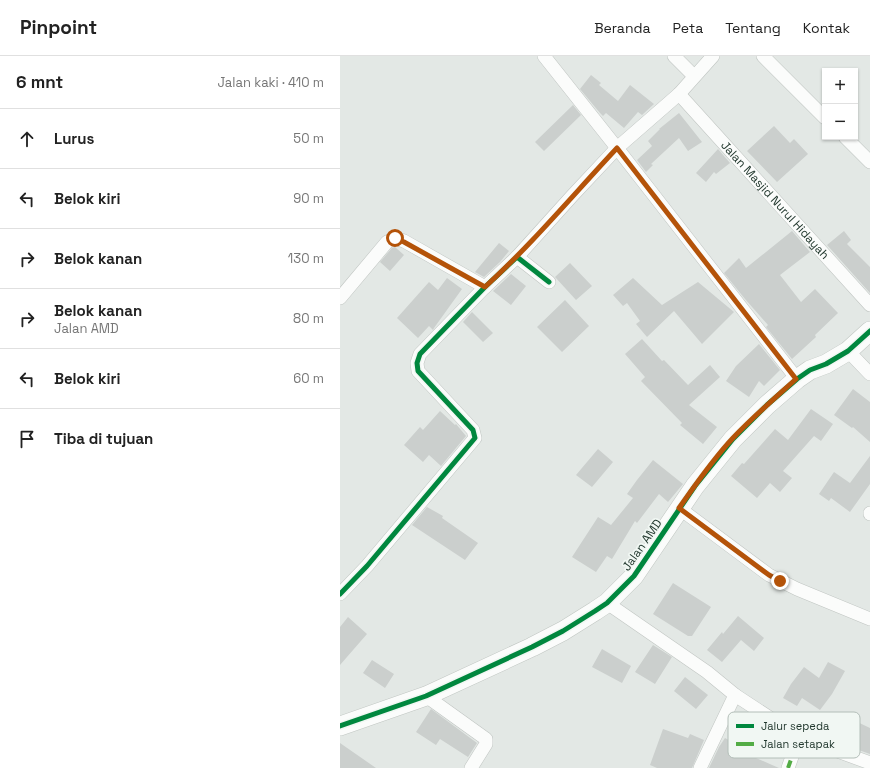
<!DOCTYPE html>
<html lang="id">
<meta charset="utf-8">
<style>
:root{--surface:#fff;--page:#f6f6f6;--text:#222;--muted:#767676;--line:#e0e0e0}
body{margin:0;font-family:"Space Grotesk",sans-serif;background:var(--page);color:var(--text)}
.controls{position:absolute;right:12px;top:12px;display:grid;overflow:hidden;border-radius:0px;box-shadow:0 1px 3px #0004}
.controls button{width:36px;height:36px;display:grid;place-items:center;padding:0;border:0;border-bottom:1px solid var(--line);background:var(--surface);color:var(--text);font:20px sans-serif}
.stop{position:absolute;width:12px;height:12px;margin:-9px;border:3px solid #b45309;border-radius:50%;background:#fff}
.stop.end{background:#b45309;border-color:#fff;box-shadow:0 1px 4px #0008}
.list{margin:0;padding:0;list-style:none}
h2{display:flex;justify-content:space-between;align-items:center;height:52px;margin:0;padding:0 16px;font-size:17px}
h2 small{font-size:13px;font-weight:400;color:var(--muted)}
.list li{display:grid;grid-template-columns:26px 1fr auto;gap:12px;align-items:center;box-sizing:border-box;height:60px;padding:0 16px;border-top:1px solid var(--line)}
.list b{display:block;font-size:15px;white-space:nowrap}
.list p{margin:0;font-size:13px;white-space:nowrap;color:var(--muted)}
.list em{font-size:13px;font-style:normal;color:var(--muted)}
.icon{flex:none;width:22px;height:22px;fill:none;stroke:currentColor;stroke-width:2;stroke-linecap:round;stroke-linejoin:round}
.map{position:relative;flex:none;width:530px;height:712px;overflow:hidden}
header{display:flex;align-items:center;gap:24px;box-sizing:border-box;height:56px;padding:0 20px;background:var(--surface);border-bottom:1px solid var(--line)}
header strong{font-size:19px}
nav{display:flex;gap:22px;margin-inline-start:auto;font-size:14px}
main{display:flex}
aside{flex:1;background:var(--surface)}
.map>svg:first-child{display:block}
.building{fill:#cbcfcd}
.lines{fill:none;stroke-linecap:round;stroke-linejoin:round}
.street-casing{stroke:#c0c5c2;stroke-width:14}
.secondary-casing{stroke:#c0c6c2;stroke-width:20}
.street{stroke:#fbfcfb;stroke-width:13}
.secondary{stroke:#fbfcfb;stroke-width:19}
.quiet{stroke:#53ac45;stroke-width:4;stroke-dasharray:8 4;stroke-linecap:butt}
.cycleway-casing{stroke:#f1f7f3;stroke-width:8}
.cycleway{stroke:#00873e;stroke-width:5}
.route{stroke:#b45309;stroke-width:5}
.labels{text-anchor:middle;stroke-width:3.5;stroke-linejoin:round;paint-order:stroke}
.street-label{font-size:12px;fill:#23392f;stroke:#f1f7f3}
.key{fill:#f1f7f3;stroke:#b3beb8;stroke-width:1}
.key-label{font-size:11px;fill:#23392f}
</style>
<header>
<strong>Pinpoint</strong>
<nav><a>Beranda</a><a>Peta</a><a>Tentang</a><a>Kontak</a></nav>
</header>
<main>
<aside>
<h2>6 mnt<small>Jalan kaki · 410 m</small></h2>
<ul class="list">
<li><svg class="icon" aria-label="ahead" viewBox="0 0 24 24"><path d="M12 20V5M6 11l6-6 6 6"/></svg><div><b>Lurus</b></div><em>50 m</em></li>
<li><svg class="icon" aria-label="left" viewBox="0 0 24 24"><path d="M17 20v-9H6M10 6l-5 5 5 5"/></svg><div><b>Belok kiri</b></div><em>90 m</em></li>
<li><svg class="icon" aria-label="right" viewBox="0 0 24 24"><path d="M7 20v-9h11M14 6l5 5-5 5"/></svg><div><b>Belok kanan</b></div><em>130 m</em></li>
<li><svg class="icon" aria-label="right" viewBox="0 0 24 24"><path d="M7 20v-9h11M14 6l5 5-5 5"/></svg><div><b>Belok kanan</b><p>Jalan AMD</p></div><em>80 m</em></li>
<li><svg class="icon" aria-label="left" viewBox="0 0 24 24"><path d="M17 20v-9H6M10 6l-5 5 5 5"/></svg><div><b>Belok kiri</b></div><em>60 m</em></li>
<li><svg class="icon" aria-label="arrive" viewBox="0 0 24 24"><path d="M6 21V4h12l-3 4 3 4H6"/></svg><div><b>Tiba di tujuan</b></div></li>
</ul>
</aside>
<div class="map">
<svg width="530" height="712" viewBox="0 0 530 712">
<rect width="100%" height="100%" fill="#e3e8e5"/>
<path class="building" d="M 251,19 L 261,27 L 259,29 L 278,45 L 290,29 L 314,48 L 302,59 L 298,56 L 284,72 L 266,57 L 263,60 L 260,57 L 240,33 Z
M 233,49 L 241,59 L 204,95 L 195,86 Z
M 339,57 L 362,86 L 348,95 L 339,82 L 311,108 L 313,109 L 306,116 L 297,104 L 312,90 L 308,85 L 320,73 L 319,73 Z
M 434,70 L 450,87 L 454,83 L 468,98 L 437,126 L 407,95 Z
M 378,93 L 390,107 L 376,118 L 374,116 L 366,126 L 356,117 Z
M 452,175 L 470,196 L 440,219 L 461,246 L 475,233 L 498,257 L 475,279 L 476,281 L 452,303 L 426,271 L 428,269 L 405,243 L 384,217 L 399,202 L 406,212 Z
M 504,175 L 511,184 L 507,188 L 530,211 L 530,237 L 487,189 Z
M 159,187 L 169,195 L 160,206 L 144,221 L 135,216 Z
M 55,191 L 64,199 L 50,215 L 40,206 L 52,192 Z
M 230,207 L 252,230 L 236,244 L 215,221 Z
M 171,218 L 186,230 L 171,249 L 153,235 Z
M 107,222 L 122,233 L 94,272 L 93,274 L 89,270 L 78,282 L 57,262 L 89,226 L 98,234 Z
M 293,222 L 322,249 L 358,226 L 394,256 L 362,288 L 334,255 L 307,281 L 296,268 L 300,265 L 287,247 L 283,250 L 273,239 Z
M 225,244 L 249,270 L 222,296 L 197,271 Z
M 132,256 L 153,277 L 143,286 L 123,266 Z
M 302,283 L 322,305 L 324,304 L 348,329 L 370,309 L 380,321 L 349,349 L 377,371 L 363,388 L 340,369 L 342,367 L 301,325 L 305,321 L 285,298 Z
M 419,288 L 440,314 L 424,330 L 419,325 L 409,341 L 386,325 L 396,310 Z
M 513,333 L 530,346 L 530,386 L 513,371 L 512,372 L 494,359 Z
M 471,353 L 493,368 L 481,385 L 474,380 L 443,415 L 452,422 L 440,436 L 430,427 L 417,442 L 391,420 L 402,407 L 404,408 L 435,373 L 448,384 Z
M 100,355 L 115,369 L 116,368 L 126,380 L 101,410 L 89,399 L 83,406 L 64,389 L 80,371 L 83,374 Z
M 258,393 L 273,406 L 252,431 L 236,419 Z
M 530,400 L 530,428 L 510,456 L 491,442 L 489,445 L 479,438 L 494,416 L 510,427 Z
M 313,404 L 343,428 L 328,446 L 319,438 L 297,467 L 295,465 L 272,503 L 267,500 L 256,516 L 232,501 L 258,461 L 271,469 L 293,442 L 287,438 L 297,424 Z
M 87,451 L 103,460 L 102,462 L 138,487 L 125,504 L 72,469 Z
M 333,527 L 371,551 L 352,580 L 348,580 L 313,558 Z
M 398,560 L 424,582 L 414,595 L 401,584 L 382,606 L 367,594 L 382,576 L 383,578 Z
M 8,561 L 27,578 L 0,609 L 0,571 Z
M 313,589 L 332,601 L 315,628 L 295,616 Z
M 262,593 L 291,610 L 282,627 L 252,611 Z
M 32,604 L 54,618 L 45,632 L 23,617 Z
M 488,606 L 505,615 L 492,638 L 480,654 L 462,642 L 457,650 L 443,642 L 451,628 L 464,611 L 479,622 Z
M 345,621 L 368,639 L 356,653 L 334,635 Z
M 91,653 L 137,687 L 128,701 L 100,683 L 96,689 L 76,676 Z
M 511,663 L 530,672 L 530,698 L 499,687 Z
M 323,673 L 348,682 L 350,678 L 364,684 L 352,712 L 317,712 L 310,709 Z
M 385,682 L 409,695 L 407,698 L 439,712 L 369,712 L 379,691 Z
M 0,687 L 36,712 L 0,712 Z"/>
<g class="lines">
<g class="street-casing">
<g id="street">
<path d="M 204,0 L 277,92 L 457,323"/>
<path d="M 334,0 L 354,20"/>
<path d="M 423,0 L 485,62"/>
<path id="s1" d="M 339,38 L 530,249"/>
<path d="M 505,81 L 530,106"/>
<path d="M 177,201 L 232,140 L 277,92 L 339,38 L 373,0"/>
<path d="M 0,242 L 47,186 L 55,182 L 64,185 L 145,231"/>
<path d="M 508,295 L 530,318"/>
<path d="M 339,452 L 429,519 L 457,533 L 530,563"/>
<path d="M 530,458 L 530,457"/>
<path d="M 0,538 L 27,510 L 135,382 L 133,374 L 78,315 L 77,307 L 80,298 L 145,231 L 177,201 L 209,226"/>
<path d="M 267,547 L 367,616 L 395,639 L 459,681 L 530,707"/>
<path d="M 86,640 L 146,683 L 146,688 L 131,712"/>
<path d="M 360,712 L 395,639"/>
<path d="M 448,712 L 459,681"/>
</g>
</g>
<g class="secondary-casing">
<path id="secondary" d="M 0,670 L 86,640 L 192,591 L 223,575 L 255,555 L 267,547 L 294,520 L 355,430 L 393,383 L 427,349 L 457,323 L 470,314 L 486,308 L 508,295 L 530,275"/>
</g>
<use href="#street" class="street"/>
<use href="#secondary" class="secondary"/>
<path class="quiet" d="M 448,712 L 459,681"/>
<g class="cycleway-casing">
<path id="cycleway" d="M 0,538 L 27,510 L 135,382 L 133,374 L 78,315 L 77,307 L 80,298 L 145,231 L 177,201 L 209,226
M 0,670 L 86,640 L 192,591 L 223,575 L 255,555 L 267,547 L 294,520 L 355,430 L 393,383 L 427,349 L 457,323 L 470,314 L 486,308 L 508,295 L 530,275"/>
</g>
<use href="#cycleway" class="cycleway"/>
</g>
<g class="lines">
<path class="route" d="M 55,182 L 64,186 L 145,231 C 192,188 233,139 277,92 L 456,323 C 435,342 413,361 393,382 C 373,403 356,428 339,452 L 429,519 L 440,525"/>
</g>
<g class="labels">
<g class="street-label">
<text dy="4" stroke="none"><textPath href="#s1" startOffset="143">Jalan Masjid Nurul Hidayah</textPath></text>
<text transform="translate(302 489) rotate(-55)" y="4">Jalan AMD</text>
</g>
</g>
<rect x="388" y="656" width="132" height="46" rx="6" class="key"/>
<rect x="396" y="668" width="18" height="4" fill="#00873e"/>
<rect x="396" y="686" width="18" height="4" fill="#53ac45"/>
<g class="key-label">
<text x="421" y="674">Jalur sepeda</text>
<text x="421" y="692">Jalan setapak</text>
</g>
</svg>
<div class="controls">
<button>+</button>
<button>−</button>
</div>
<div class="stop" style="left:55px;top:182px"></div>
<div class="stop end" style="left:440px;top:525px"></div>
</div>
</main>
